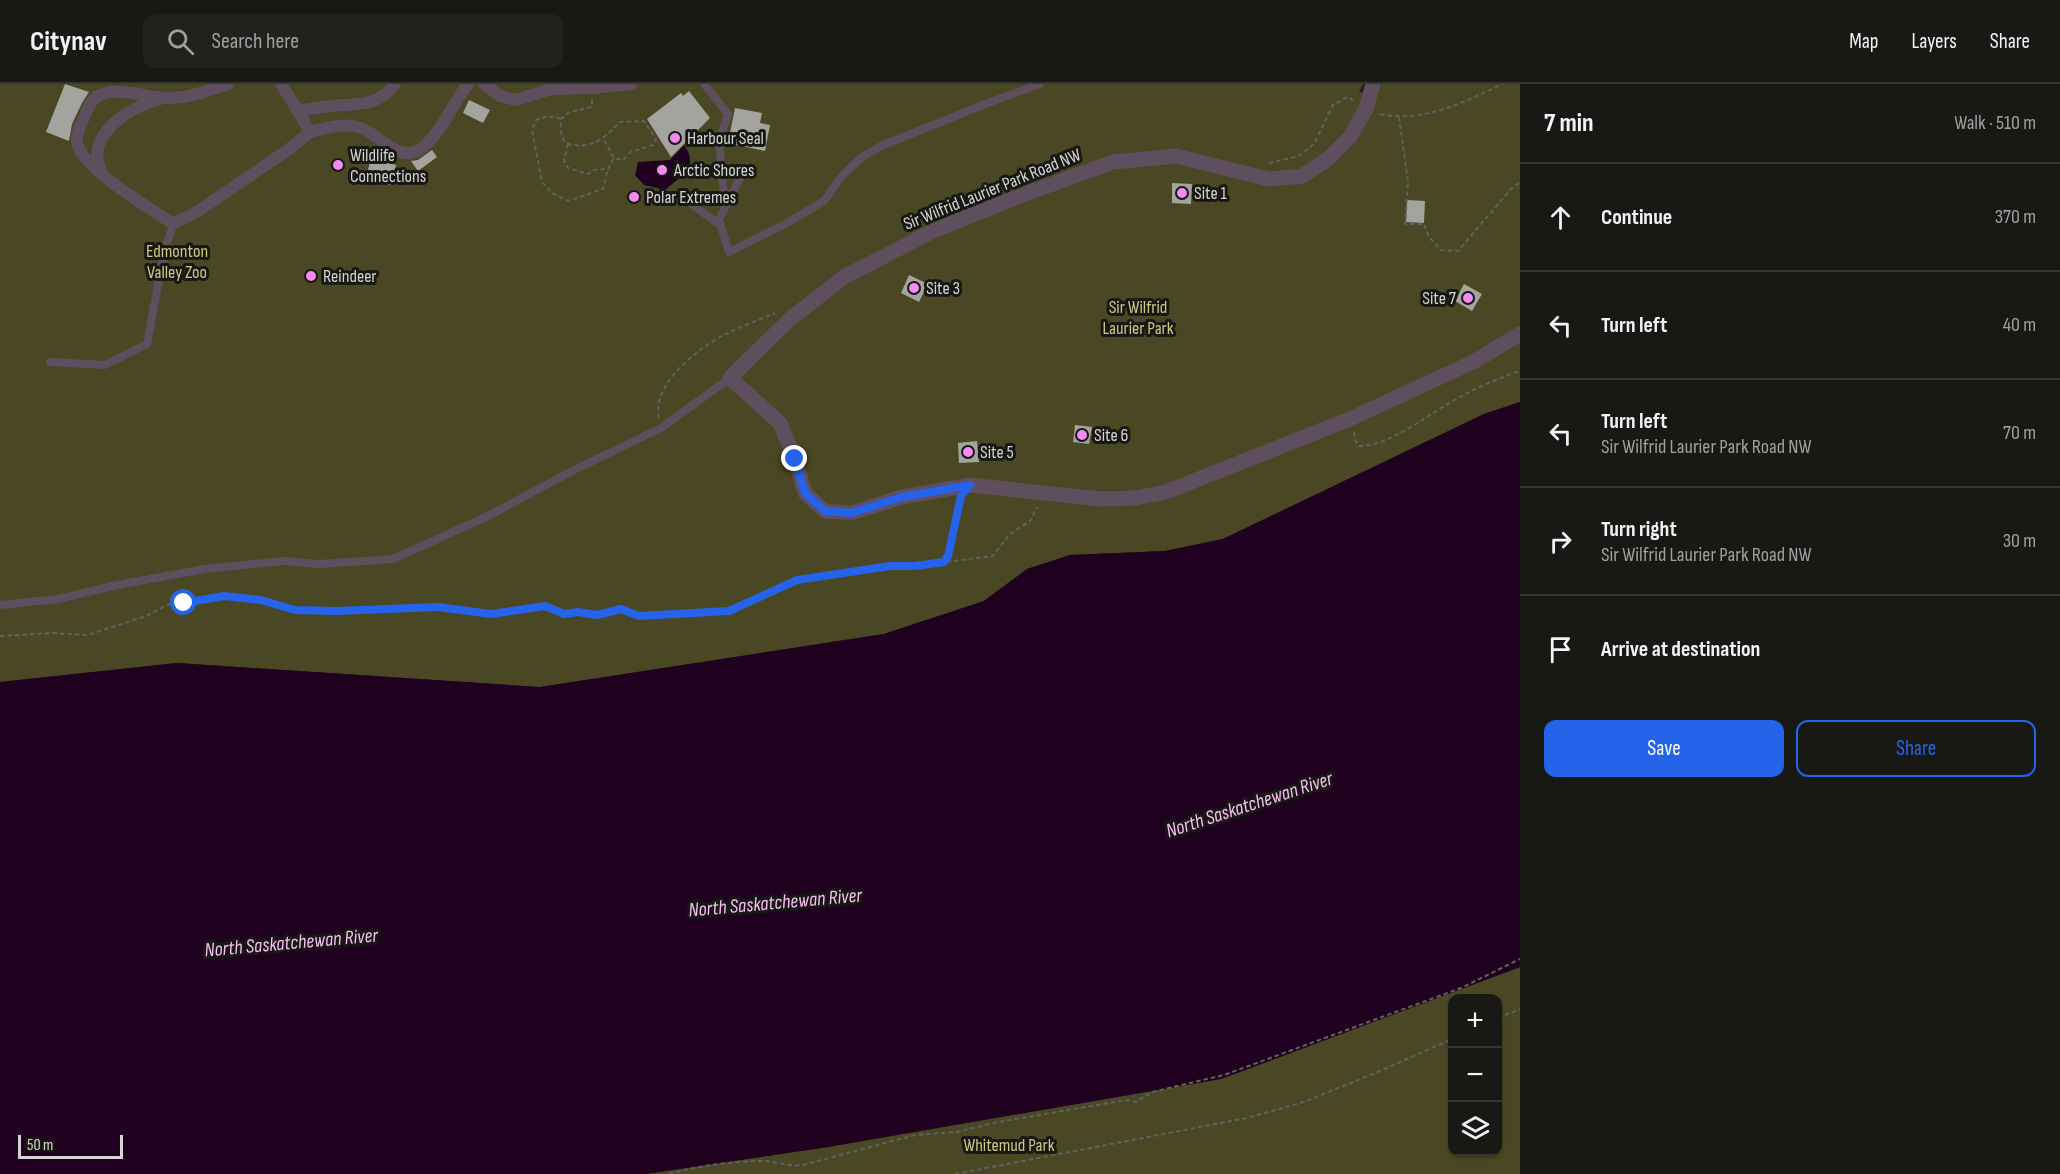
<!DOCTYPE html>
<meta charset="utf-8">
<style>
:root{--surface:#181815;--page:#21211e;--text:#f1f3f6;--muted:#9fa0a0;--line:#363734;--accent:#2563eb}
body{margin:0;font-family:"Sofia Sans Condensed",sans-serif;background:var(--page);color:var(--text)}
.controls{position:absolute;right:18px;bottom:18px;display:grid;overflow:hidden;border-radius:12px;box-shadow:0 2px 4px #0004}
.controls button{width:54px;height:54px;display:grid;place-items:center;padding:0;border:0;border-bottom:2px solid var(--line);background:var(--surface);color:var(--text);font:30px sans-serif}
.scale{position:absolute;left:18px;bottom:15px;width:105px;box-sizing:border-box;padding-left:6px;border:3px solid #d4d4d2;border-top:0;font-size:16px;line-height:21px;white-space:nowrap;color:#d4d4d2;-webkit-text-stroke:4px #171713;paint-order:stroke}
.stop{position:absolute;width:18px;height:18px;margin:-14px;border:4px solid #2563eb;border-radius:50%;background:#fff}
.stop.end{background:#2563eb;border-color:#fff;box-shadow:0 2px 6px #0008}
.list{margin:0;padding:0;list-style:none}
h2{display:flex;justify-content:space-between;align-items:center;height:78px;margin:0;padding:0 24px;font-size:26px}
h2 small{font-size:20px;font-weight:400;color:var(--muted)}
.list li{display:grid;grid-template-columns:39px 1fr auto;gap:18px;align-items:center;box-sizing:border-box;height:108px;padding:0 24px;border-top:2px solid var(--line)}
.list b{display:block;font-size:22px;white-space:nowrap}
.list p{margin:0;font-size:20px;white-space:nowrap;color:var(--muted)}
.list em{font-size:20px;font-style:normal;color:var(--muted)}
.actions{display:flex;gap:12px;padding:18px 24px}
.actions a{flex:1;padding:14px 0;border:2px solid var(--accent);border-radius:12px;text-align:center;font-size:21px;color:var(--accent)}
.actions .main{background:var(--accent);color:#fff}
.icon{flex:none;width:33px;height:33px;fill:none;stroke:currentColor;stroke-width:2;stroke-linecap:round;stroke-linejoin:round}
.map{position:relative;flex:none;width:1520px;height:1090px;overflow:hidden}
header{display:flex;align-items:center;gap:36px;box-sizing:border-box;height:84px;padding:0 30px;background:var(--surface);border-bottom:2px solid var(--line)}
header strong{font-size:28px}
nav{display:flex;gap:33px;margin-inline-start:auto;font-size:21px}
.search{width:420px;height:54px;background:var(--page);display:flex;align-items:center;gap:15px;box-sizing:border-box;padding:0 21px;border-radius:12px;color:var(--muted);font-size:22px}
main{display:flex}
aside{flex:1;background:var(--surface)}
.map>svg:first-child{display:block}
.green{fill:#4a4724;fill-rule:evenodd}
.water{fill:#200220}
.building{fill:#a4a49f}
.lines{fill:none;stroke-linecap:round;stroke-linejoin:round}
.path{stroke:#61615d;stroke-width:2;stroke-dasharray:4.5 3;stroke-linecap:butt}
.service{stroke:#5f4f5e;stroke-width:8}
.pedestrian{stroke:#5f4f5e;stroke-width:12}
.minor{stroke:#5f4f5e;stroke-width:15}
.route{stroke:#2563eb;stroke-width:8}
.poi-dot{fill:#f389f1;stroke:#171713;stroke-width:2}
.labels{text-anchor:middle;stroke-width:6;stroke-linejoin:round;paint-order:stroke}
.poi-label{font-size:18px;fill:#d4d4d2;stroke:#171713;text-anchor:start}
.street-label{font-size:18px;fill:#d4d4d2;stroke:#171713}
.park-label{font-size:18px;fill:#cfc979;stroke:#171713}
.water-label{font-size:20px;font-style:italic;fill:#fabdf7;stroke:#171713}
</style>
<header>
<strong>Citynav</strong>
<div class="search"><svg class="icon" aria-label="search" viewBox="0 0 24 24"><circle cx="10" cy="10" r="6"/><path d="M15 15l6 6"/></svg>Search here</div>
<nav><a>Map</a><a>Layers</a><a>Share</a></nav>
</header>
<main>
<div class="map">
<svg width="1520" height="1090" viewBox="0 0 1520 1090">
<rect width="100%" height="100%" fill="#20201c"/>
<path class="green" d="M 0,0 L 1363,0 L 1359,8 L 1374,11 L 1381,0 L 1520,0 L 1520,318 L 1484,330 L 1223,455 L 1165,467 L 1070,471 L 1027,485 L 984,517 L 884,550 L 540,603 L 177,579 L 0,598 Z
M 1520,883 L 1520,1090 L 646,1090 L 828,1063 L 1221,995 ZM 1452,914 L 1498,914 L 1498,1068 L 1452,1068 Z"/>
<path class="water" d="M 684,61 C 700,83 681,92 665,106 L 644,101 L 635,91 L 638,78 L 670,76 Z
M 1520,318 L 1520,883 L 1221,995 L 828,1063 L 646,1090 L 0,1090 L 0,598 L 177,579 L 540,603 L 884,550 L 984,517 L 1027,485 L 1070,471 L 1165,467 L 1223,455 L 1484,330 Z"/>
<path class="building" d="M 65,0 L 89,8 L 82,19 L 72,40 L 69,57 L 46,48 Z
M 689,7 L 710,34 L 671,73 L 647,35 L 681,9 L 683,12 Z
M 469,16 L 490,26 L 483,39 L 463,29 Z
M 735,24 L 762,29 L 760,39 L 770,41 L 765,67 L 728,59 Z
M 432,66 L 437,73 L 418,87 L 411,77 L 418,76 Z
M 371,74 L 396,81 L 391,101 L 366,94 Z
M 1172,99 L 1192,100 L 1191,120 L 1172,119 Z
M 1407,116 L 1425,117 L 1424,139 L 1406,138 Z
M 909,191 L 928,200 L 919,218 L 901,209 Z
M 1464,200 L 1482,210 L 1472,227 L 1455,217 Z
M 1075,341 L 1092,343 L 1089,360 L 1073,358 Z
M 977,357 L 979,378 L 959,379 L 958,359 Z"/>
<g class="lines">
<path class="path" d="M 592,16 L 592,23 L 569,28 L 561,35 C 561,41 560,50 563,55 C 565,59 570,61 575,61 C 595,64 607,51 620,38 L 644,37 L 656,55 L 653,61 L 631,68 L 623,76 L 614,74 L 603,54
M 1380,30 C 1426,39 1463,18 1503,0
M 1399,33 L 1408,98 L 1405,140 L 1424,140 L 1429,153 L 1441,166 L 1458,167 L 1511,105 L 1520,98
M 561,35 C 551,31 546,32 536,36 L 532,46 L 542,98 L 552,109 L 568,117 L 603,105 L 608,85
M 568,60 L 564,77 L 568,84 L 588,90 L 594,86 L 608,85 L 614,74
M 1269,79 L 1299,72 L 1314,60 L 1333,21 L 1348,13 L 1354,17
M 659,334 C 651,301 698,264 724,251 C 740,243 758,236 775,229
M 1354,348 L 1355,356 L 1359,362 C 1389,362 1425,333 1451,318 C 1473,305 1496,295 1520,287
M 944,478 L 948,472 L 960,417
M 0,552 L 52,549 L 88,551 L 146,532 L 167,521 L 224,512 L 261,516 L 295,526 L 336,527 L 438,523 L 491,530 L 545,522 L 564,530 L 578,528 L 597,530 L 621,525 L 639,532 L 729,527 L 797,496 L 890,482 L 915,482 L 993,472 L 1009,451 L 1030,437 L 1037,423
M 1498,934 L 1520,925
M 669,1090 C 697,1082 733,1077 762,1077 C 777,1077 787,1083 803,1081 L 915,1051 L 957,1048 L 998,1038 L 1127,1016 L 1136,1018 L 1152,1008 L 1224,991 L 1461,904 L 1520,875
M 955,1090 L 1247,1034 L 1304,1018 L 1380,987 L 1452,955"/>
<path class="service" d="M 704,0 L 728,30 L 719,57 L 725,123
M 742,90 L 719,136 L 729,168 L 785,140 L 824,117 L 842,92 L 862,73 L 881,62 L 988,19 L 1040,0
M 690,119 L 720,141
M 50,278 L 105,281 L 147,260 L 164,169 L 173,140
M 0,521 L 58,515 L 117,501 L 205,485 L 284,477 L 319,480 L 393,475 L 486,433 L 574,386 L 661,344 L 730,294"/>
<path class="pedestrian" d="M 228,0 C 207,7 187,15 165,14 C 147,13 128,6 110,8 C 95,10 90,18 85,31 C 82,39 76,48 77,57 C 78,83 152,125 173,140 L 195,129 L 288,66 L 310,48
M 281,0 L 298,27
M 395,0 C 378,23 356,20 331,22 C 320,23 309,25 298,27 L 310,48 C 326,44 345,38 361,44 C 380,51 400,81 422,64 C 443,47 452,20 468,0
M 484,0 L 500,12 L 516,16 L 551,5 L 593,4 L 631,0
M 102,88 C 82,53 129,23 158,16"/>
<path class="minor" d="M 1373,0 L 1366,25 L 1350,53 L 1328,75 L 1302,92 L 1269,95 L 1176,72 L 1113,78 L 1025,110 L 933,147 L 844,193 L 790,235 L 730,294 L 780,339 L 795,375 L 805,409 L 825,427 L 851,429 L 902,413 L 970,401 L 1100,415 L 1135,414 L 1166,408 L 1352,334 L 1473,278 L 1520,250"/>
</g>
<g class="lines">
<path class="route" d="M 184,519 L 224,512 L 261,516 L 295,526 L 336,527 L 438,523 L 491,530 L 545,522 L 564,530 L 578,528 L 597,531 L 621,525 L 639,532 L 729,527 L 797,496 L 890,482 L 915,482 L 944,478 L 948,472 L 961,412 L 970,401 L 902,413 L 851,429 L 825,427 L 805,409 L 795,375"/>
</g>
<g class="poi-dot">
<circle cx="675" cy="54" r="6"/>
<circle cx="338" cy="81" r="6"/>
<circle cx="662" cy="86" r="6"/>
<circle cx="1182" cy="109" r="6"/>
<circle cx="634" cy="113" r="6"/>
<circle cx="311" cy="192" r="6"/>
<circle cx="914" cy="204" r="6"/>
<circle cx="1468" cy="214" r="6"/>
<circle cx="1082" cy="351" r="6"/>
<circle cx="968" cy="368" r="6"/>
</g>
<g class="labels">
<g class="poi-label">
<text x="687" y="60">Harbour Seal</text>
<text x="350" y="77">Wildlife<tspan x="350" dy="21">Connections</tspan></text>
<text x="674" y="92">Arctic Shores</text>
<text x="1194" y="115">Site 1</text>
<text x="646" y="119">Polar Extremes</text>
<text x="323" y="198">Reindeer</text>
<text x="926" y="210">Site 3</text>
<text x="1456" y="220" text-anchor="end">Site 7</text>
<text x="1094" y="357">Site 6</text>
<text x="980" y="374">Site 5</text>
</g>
<g class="street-label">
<text transform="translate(992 105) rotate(-22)" y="6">Sir Wilfrid Laurier Park Road NW</text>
</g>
<g class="park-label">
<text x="177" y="173">Edmonton<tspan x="177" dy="21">Valley Zoo</tspan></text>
<text x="1138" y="229">Sir Wilfrid<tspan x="1138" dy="21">Laurier Park</tspan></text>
<text x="1009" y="1067">Whitemud Park</text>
</g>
<g class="water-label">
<text transform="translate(1249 720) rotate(-18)" y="7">North Saskatchewan River</text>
<text transform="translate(775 818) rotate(-5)" y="7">North Saskatchewan River</text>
<text transform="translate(291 858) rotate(-5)" y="7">North Saskatchewan River</text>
</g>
</g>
</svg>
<div class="controls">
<button>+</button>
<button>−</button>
<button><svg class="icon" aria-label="layers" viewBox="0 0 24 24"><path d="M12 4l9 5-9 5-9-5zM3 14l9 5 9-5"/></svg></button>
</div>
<div class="scale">50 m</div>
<div class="stop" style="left:184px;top:519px"></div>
<div class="stop end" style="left:795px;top:375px"></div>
</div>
<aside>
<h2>7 min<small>Walk · 510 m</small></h2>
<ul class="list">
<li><svg class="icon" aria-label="ahead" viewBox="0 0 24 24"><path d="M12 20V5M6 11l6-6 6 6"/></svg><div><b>Continue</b></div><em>370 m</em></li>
<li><svg class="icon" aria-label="left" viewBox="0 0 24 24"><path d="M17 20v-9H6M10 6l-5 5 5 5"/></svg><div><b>Turn left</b></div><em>40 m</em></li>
<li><svg class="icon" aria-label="left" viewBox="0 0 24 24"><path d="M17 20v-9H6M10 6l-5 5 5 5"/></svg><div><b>Turn left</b><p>Sir Wilfrid Laurier Park Road NW</p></div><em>70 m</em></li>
<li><svg class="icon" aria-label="right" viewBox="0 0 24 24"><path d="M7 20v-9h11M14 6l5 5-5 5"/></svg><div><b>Turn right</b><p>Sir Wilfrid Laurier Park Road NW</p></div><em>30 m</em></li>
<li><svg class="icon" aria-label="arrive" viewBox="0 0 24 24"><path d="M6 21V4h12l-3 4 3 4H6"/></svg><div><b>Arrive at destination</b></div></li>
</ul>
<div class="actions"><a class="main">Save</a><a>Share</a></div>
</aside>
</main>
